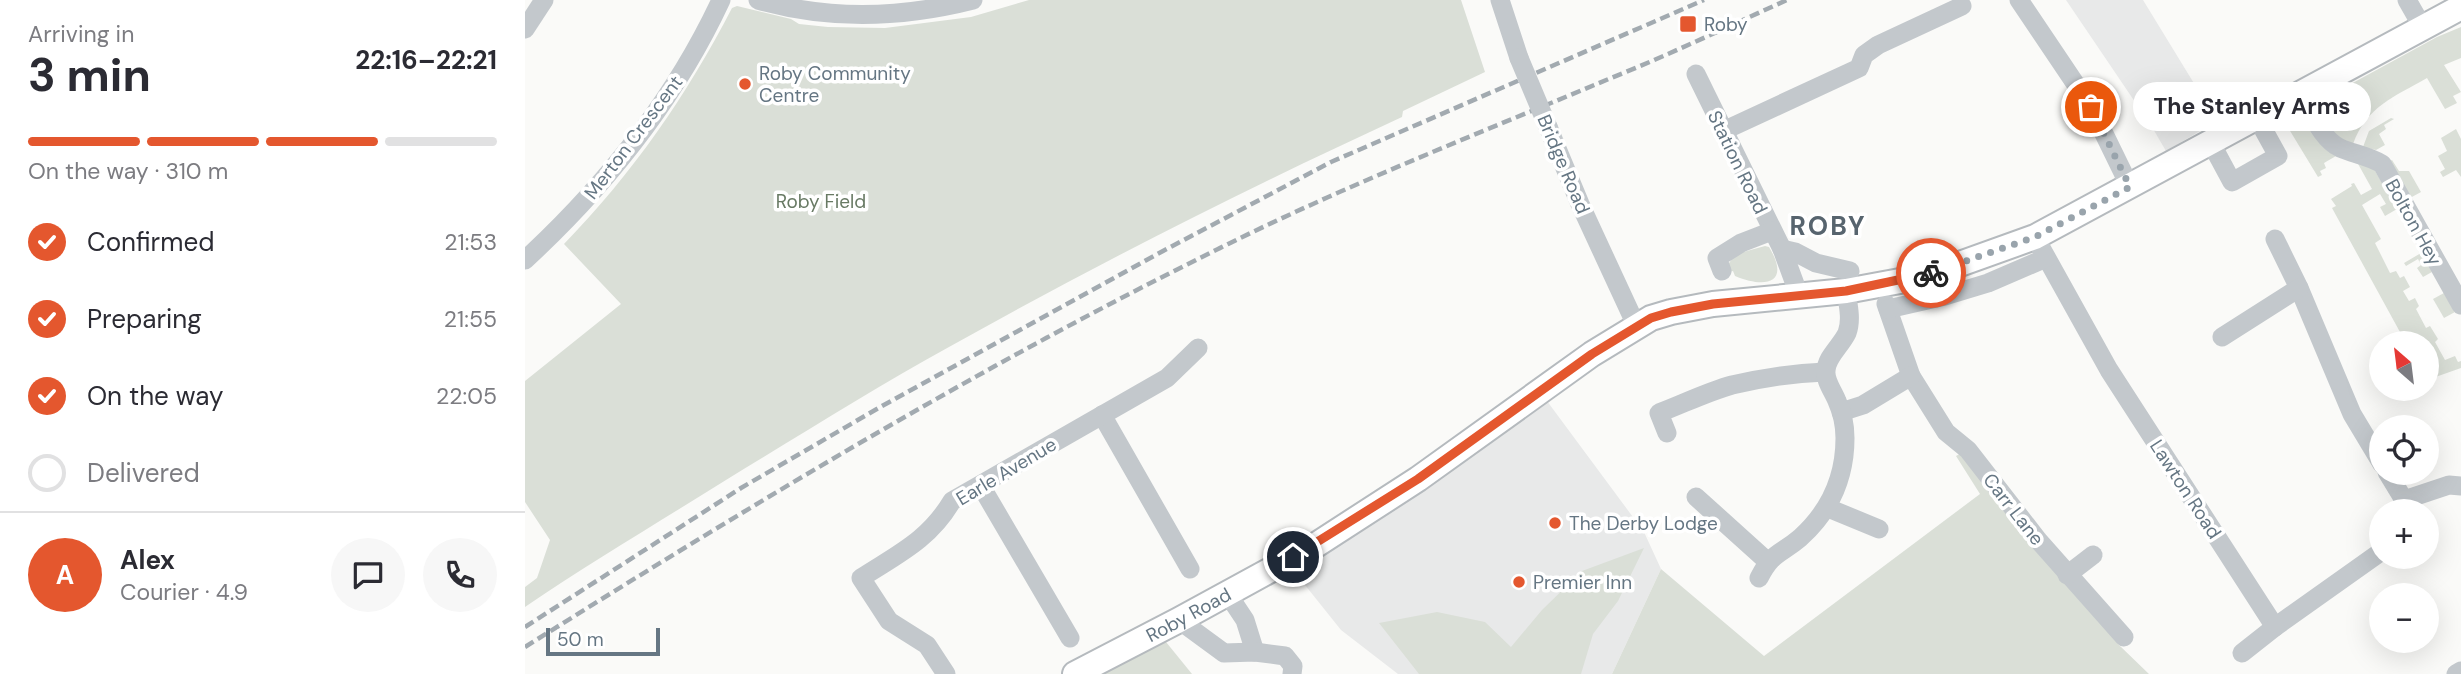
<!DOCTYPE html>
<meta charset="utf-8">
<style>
:root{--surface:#fff;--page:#f7f7f7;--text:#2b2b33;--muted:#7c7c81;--line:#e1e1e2;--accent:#e4572e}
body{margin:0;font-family:"DM Sans",sans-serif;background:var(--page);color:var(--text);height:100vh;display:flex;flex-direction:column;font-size:26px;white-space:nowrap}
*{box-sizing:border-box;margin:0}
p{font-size:23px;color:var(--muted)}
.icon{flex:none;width:38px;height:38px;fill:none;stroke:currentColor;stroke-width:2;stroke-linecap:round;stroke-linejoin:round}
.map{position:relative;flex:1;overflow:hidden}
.side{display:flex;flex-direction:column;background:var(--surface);width:525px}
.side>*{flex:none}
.needle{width:46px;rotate:332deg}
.tools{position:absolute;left:1844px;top:331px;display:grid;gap:14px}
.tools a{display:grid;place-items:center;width:70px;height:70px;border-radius:50%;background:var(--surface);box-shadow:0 7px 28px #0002;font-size:35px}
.scale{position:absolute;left:21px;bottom:18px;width:114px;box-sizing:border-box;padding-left:7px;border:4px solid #657683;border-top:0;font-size:19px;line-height:24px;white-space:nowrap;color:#657683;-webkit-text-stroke:5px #fff;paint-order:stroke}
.pin{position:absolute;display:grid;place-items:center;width:60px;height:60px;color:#fff;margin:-30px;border:4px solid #fff;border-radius:50%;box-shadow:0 2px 7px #0007}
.courier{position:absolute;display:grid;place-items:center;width:70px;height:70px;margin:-35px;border:5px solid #e4572e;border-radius:50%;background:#fff;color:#222;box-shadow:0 2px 9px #0007}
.bubble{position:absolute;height:49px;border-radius:24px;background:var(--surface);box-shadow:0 7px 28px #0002;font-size:23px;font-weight:700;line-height:49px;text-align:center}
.summary em{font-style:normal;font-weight:700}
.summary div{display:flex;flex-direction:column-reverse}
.summary{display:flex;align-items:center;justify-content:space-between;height:119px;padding:0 28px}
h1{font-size:46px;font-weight:700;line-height:52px}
.bar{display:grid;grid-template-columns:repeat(4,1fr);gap:10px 7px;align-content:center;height:84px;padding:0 28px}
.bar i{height:9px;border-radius:5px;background:var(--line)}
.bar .on{background:var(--accent)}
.bar p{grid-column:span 4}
.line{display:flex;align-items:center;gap:18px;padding:0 28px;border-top:2px solid var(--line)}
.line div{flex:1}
.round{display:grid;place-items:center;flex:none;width:74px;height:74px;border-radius:37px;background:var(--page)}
ol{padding:0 28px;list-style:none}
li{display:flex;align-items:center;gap:21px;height:77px}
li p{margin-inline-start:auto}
li .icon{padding:7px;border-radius:50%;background:var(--accent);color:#fff;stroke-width:4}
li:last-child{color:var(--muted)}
li i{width:38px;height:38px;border:4px solid var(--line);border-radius:50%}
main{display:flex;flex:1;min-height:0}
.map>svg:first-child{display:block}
.built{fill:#e8e9e9}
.green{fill:#dadfd7}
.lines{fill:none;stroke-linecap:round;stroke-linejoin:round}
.major-casing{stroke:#b5babe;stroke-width:28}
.minor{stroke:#c3c8cc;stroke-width:19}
.major{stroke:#fff;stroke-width:24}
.rail{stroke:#a2aab0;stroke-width:4.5;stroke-dasharray:10 5;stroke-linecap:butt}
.minor-bridge{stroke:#c3c8cc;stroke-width:19}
.done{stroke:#99a4ac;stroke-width:7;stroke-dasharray:0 12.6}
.route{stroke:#e4572e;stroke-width:9}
.poi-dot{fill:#e4572e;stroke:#fff;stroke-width:2.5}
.labels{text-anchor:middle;stroke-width:7;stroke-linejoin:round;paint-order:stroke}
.poi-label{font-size:19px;fill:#657683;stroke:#fff;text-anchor:start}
.street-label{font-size:19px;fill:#657683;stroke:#fff}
.park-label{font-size:19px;fill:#687a64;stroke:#fff}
.district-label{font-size:26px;font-weight:bold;letter-spacing:2px;fill:#57646e;stroke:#fff}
</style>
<main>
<section class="side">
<div class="summary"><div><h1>3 min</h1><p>Arriving in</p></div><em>22:16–22:21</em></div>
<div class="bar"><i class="on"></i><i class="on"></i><i class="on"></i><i></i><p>On the way · 310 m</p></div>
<ol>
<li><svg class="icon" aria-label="check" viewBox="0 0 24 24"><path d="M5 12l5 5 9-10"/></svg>Confirmed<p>21:53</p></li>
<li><svg class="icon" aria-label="check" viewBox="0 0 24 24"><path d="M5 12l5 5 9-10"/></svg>Preparing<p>21:55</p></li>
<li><svg class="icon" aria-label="check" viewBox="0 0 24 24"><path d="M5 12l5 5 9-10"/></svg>On the way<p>22:05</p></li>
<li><i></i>Delivered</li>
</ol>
<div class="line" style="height:126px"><b class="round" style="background:var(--accent);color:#fff">A</b><div><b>Alex</b><p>Courier · 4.9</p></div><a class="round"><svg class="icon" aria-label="chat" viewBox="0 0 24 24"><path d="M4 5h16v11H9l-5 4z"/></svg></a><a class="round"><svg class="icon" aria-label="phone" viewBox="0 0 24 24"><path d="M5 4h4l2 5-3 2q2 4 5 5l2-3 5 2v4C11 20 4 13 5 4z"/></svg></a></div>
</section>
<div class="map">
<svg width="1936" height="674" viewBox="0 0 1936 674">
<rect width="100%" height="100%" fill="#fafaf8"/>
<!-- built -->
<g class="built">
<path d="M1541,0H1618L1692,121L1641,151L1627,127Z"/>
<path d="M1022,401L1119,532L1136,569L1087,674H873L816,630L768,570L840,528Z"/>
</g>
<!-- green -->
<g class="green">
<path d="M504,0H936L960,72L878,111L877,117C723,188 572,264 424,347C348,389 275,435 201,480C134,522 66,562 0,607V587L12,578L25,540L0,502V381L96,304L39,244C108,173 162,95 207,8L212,6L266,19L274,24L303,27L360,28L446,17Z"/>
<path d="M1936,27V58L1919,65L1936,92L1928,96L1932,103L1920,109L1902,78C1869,97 1842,106 1828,144C1808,138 1790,117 1802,97L1912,37Z"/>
<path d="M1769,116C1789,126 1789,145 1811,156L1799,163L1801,168L1795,171L1797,175L1793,177L1759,121Z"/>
<path d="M1866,118L1869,119L1859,125L1861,129L1854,134L1860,145L1851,150L1838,147L1844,131Z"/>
<path d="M1931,129L1936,139V177L1931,170L1918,177L1915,172L1920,169L1913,156L1922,151L1916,138Z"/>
<path d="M1867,160L1874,171H1884L1896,192L1885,198L1865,161Z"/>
<path d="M1832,162L1849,169L1872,209L1860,216L1855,207L1861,204L1855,194L1837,205L1856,239L1850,243L1865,273L1871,271L1875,278L1879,276L1885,287L1878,291L1884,301L1890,298L1894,306L1891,309L1901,328L1905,326L1913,339L1910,342L1920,360L1930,356L1933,362L1936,361V368L1902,380V343H1881L1807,208L1811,206L1806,199L1827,186L1826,184L1829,183L1836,195L1847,189Z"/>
<path d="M1240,246L1244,247C1266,283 1241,289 1210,276L1208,271L1204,272V263L1211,254Z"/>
<path d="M1896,253L1907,272L1898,277L1892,268L1896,265L1893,259L1881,266L1879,263Z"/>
<path d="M1919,293L1930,312L1919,318L1908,299Z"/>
<path d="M1438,452L1595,646L1624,674H1087L1136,569L1239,656L1455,494L1431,456Z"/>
<path d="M1119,548L1093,601L1068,634L1056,674H894L854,623L912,612L960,622L986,647L1017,610L1057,571Z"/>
<path d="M641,642L667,674H550L573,662Z"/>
</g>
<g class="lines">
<!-- major casing -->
<g class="major-casing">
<g id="major">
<path id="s1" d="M550,674L654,620L791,545L893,479L1067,354L1126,318L1146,312L1188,304L1321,291L1375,281L1418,270L1510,237L1936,7"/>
</g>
</g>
<!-- minor -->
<g class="minor">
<path d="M233,0C303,20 377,18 448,0"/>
<path d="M975,0L994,58"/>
<path d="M1494,0L1566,107L1605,187"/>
<path d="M1882,0L1898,28"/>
<path d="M0,29L19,0"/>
<path d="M1171,74L1257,249L1274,295"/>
<path d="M1775,94C1786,111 1796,139 1815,148C1829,154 1844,156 1857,164L1936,305"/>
<path d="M1023,127L1055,204L1111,325"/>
<path d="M1198,131L1334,68L1339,55L1353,45L1437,6"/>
<path d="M1686,143L1707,182L1753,156L1732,118"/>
<path d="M1510,237L1584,370L1750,627L1857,551"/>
<path d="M1750,239L1774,288L1827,414L1857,464"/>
<path d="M1257,249L1270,252L1291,263L1325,271"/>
<path d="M0,260C80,186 150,99 196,0"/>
<path d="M1197,271L1192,258L1216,243L1247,231"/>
<path d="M1361,304L1386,376L1421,432L1443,450L1513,540L1599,637"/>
<path d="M1363,309L1420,296L1463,283L1521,258"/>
<path d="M1697,337L1774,288"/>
<path d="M1316,412L1338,405L1386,376"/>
<path d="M577,415L665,569"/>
<path d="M1142,433L1134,413C1158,404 1182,392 1207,385C1237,378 1270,373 1300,372"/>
<path d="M1862,472L1879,500"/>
<path d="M456,486L545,638"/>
<path d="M1171,497L1242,561"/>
<path d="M1303,508L1354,529"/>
<path d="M1882,511L1879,500L1924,485L1936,486"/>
<path d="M1542,575L1568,555"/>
<path d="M1234,578C1247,552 1255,555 1275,538C1305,511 1320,478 1320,438C1320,425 1317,412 1312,401C1308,391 1300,381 1301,371C1301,357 1316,346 1322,333C1327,320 1323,304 1321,291"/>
<path d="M702,593L720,620L730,652"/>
<path d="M654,620L699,653L730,652L760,656L768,666L767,674"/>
<path d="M1717,653L1750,627"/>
<path d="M421,674L402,645L364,621L336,578C373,554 404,540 427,501L642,378L673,348"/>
<path d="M1931,674L1936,671"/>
</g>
<!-- major -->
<use href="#major" class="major"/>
<!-- rail -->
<g class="rail">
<path d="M0,627L216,488L357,406L638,251L806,162L1179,0"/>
<path d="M0,647C226,505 454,367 693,249C821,185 955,133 1086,78C1146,54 1204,26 1262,0"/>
</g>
<!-- minor-bridge -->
<path class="minor-bridge" d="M994,58L1023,127"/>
</g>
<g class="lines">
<!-- done -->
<path class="done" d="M1406,273L1510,237L1605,187L1566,107"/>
<!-- route -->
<path class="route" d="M768,557L893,479L1067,354L1126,318L1146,312L1188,304L1321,291L1406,273"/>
</g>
<!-- markers -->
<g class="poi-dot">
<rect x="1154" y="15" width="18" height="18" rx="3.5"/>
<circle cx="220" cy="84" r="7"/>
<circle cx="1030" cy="523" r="7"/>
<circle cx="994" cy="582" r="7"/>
</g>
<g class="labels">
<!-- poi labels -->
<g class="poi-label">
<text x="1179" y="31">Roby</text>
<text x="234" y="80">Roby Community<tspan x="234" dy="22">Centre</tspan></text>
<text x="1044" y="530">The Derby Lodge</text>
<text x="1008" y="589">Premier Inn</text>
</g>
<!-- street labels -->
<g class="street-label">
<text transform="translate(108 137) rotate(-53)" y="7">Merton Crescent</text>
<text transform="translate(1213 162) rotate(64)" y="7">Station Road</text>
<text transform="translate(1039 164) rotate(67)" y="7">Bridge Road</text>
<text transform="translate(1889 222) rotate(61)" y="7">Bolton Hey</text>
<text transform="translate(481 471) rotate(-31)" y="7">Earle Avenue</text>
<text transform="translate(1661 489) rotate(57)" y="7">Lawton Road</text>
<text transform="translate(1489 509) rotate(52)" y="7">Carr Lane</text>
<text dy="7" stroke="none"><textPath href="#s1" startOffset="128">Roby Road</textPath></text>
</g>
<!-- park labels -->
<g class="park-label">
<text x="296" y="208">Roby Field</text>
</g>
<!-- district labels -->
<g class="district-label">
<text x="1303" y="235">ROBY</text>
</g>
</g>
</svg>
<div class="tools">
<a><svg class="needle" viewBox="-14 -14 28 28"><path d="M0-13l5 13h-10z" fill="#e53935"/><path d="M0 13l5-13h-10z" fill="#7c7c81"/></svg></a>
<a><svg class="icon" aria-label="locate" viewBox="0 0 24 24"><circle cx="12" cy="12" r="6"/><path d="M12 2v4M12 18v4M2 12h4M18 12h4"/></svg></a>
<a>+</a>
<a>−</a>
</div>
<div class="scale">50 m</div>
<div class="pin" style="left:1566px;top:107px;background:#ea580c"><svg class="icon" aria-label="bag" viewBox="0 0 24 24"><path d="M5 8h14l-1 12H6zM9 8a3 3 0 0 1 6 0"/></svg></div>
<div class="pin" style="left:768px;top:557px;background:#1f2937"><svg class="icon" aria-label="home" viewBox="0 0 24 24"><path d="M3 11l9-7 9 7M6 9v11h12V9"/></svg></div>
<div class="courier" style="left:1406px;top:273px"><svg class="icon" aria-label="bike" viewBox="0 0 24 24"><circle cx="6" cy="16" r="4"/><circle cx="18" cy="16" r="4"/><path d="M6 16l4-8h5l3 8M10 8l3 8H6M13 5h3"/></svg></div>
<div class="bubble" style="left:1608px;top:82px;width:238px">The Stanley Arms</div>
</div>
</main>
